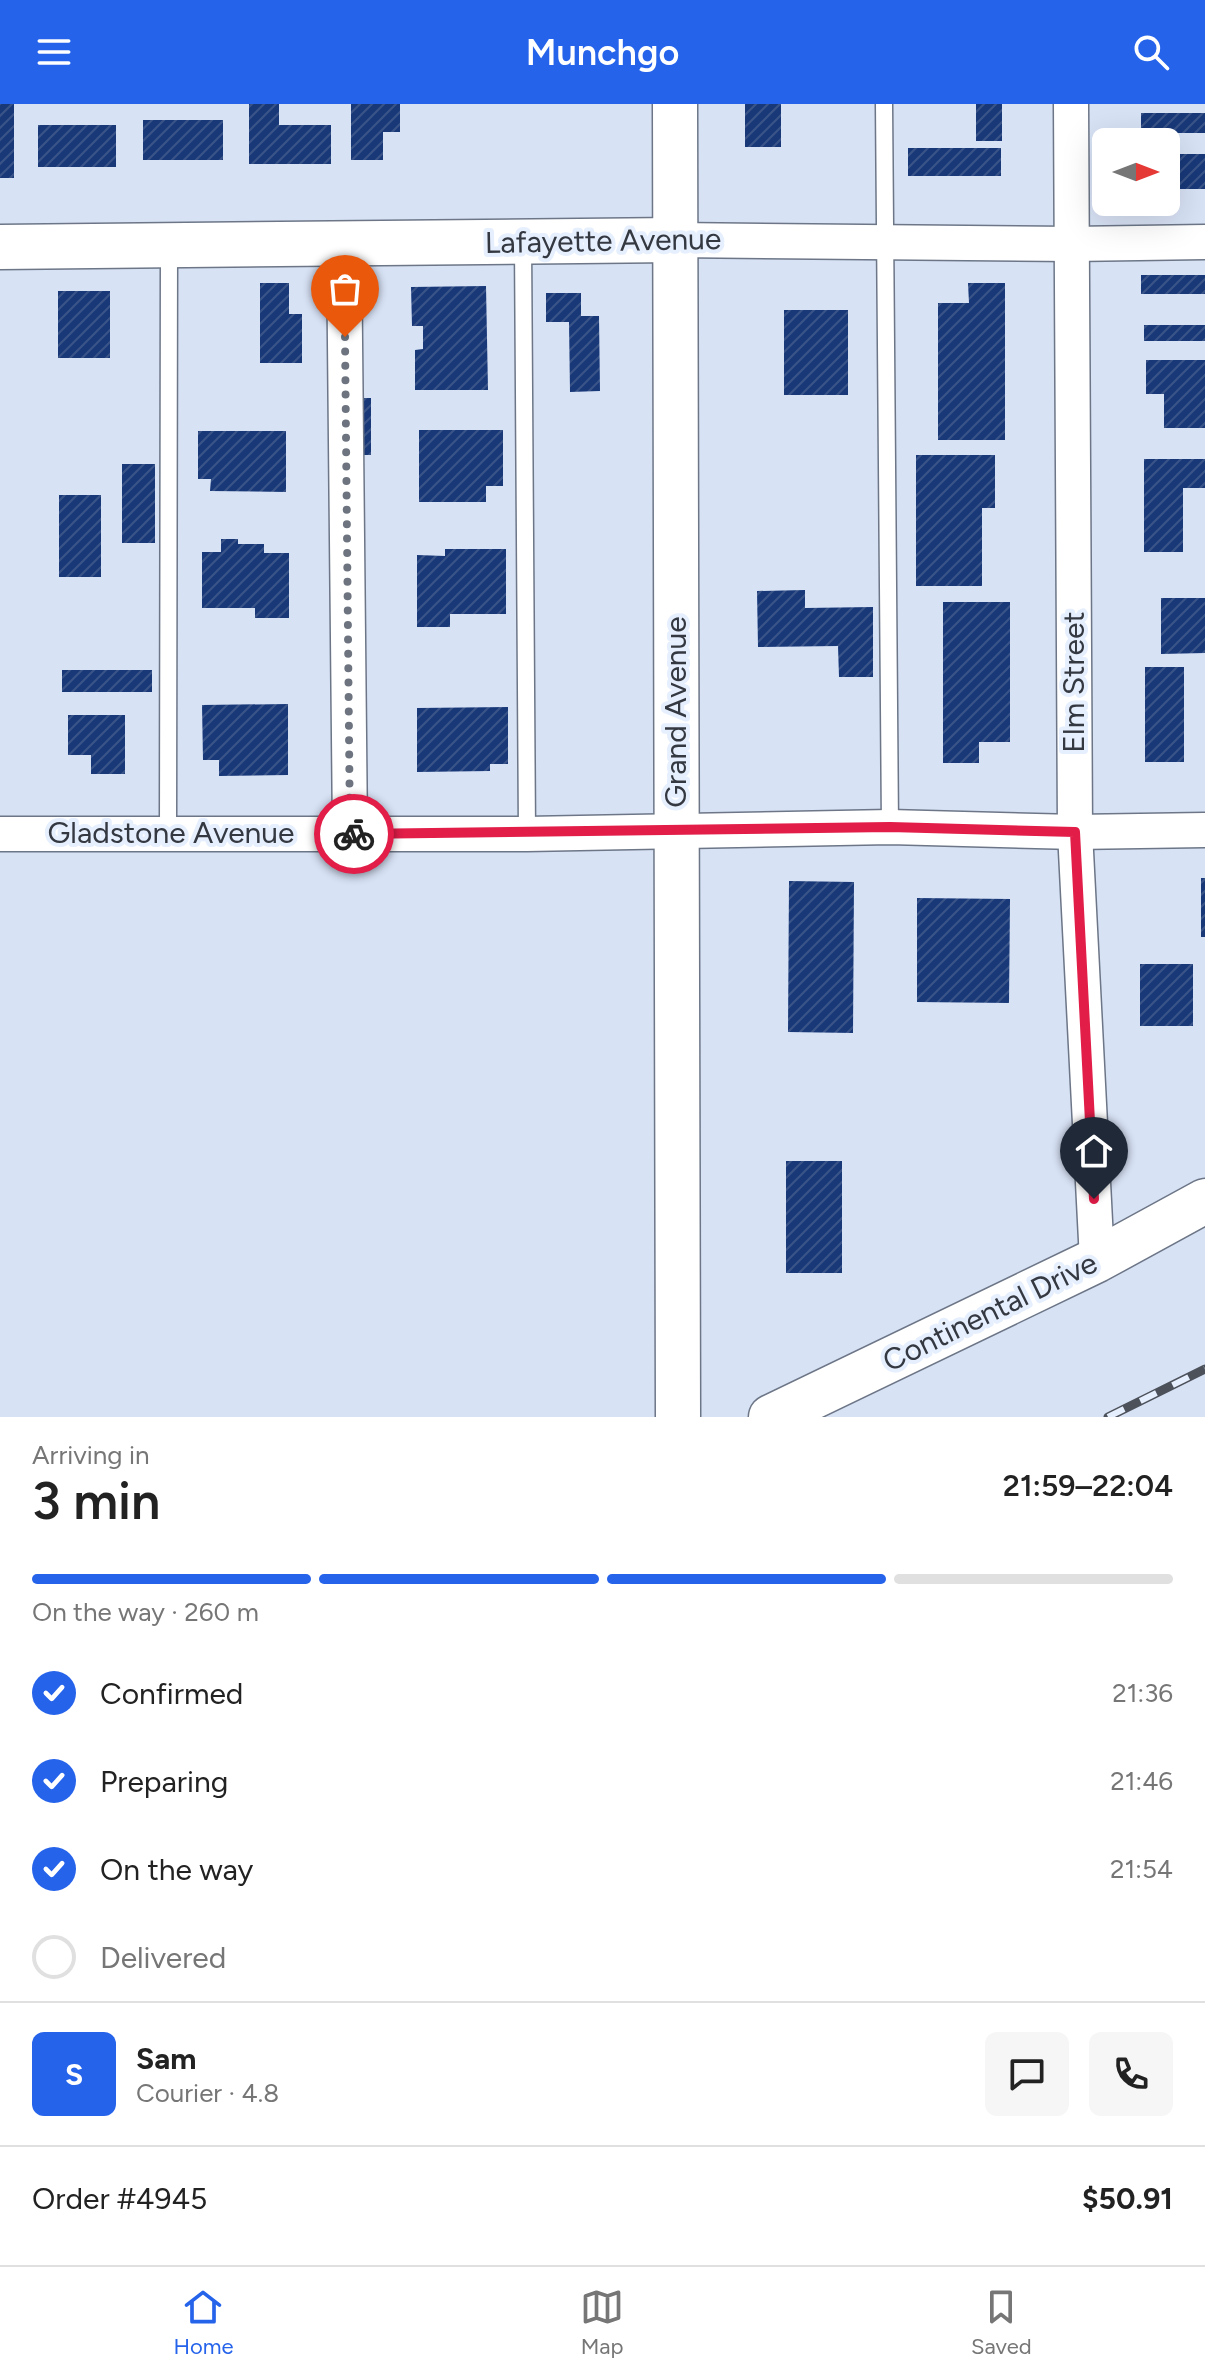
<!DOCTYPE html>
<meta charset="utf-8">
<style>
:root{--surface:#fff;--page:#f6f6f6;--text:#222;--muted:#767676;--line:#e0e0e0;--accent:#2563eb}
body{margin:0;font-family:Figtree,sans-serif;background:var(--page);color:var(--text);height:100vh;display:flex;flex-direction:column;font-size:30px;white-space:nowrap}
*{box-sizing:border-box;margin:0}
p{font-size:26px;color:var(--muted)}
.icon{flex:none;width:44px;height:44px;fill:none;stroke:currentColor;stroke-width:2;stroke-linecap:round;stroke-linejoin:round}
.map{position:relative;height:1313px;overflow:hidden}
.drawer{display:flex;flex-direction:column;background:var(--surface);flex:1}
.drawer>*{flex:none}
.needle{width:52px;rotate:90deg}
.tools{position:absolute;left:1092px;top:24px;display:grid;gap:16px}
.tools a{display:grid;place-items:center;width:88px;height:88px;border-radius:12px;background:var(--surface);box-shadow:0 8px 32px #0002;font-size:40px}
.pin{position:absolute;display:grid;place-items:center;width:68px;height:68px;color:#fff;margin:-82px -34px;border-radius:50% 50% 50% 0;rotate:-45deg;box-shadow:0 0 8px #0007}
.pin .icon{rotate:45deg}
.courier{position:absolute;display:grid;place-items:center;width:80px;height:80px;margin:-40px;border:6px solid #e11d48;border-radius:50%;background:#fff;color:#222;box-shadow:0 2px 10px #0007}
.head em{font-style:normal;font-weight:600}
.head div{display:flex;flex-direction:column-reverse}
.head{display:flex;align-items:center;justify-content:space-between;height:136px;padding:0 32px}
h1{font-size:52px;font-weight:600;line-height:60px}
.bar{display:grid;grid-template-columns:repeat(4,1fr);gap:12px 8px;align-content:center;height:96px;padding:0 32px}
.bar i{height:10px;border-radius:6px;background:var(--line)}
.bar .selected{background:var(--accent)}
.bar p{grid-column:span 4}
.line{display:flex;align-items:center;gap:20px;padding:0 32px;border-top:2px solid var(--line)}
.line div{flex:1}
.round{display:grid;place-items:center;flex:none;width:84px;height:84px;border-radius:12px;background:var(--page)}
ol{padding:0 32px;list-style:none}
li{display:flex;align-items:center;gap:24px;height:88px}
li p{margin-inline-start:auto}
li .icon{padding:8px;border-radius:50%;background:var(--accent);color:#fff;stroke-width:4}
li:last-child{color:var(--muted)}
li i{width:44px;height:44px;border:4px solid var(--line);border-radius:50%}
header{display:flex;justify-content:space-between;align-items:center;height:104px;padding:0 32px;background:var(--accent);color:#fff;font-size:36px;font-weight:600}
.menu{display:flex;justify-content:space-around;align-items:center;height:112px;border-top:2px solid var(--line);background:var(--surface);font-size:22px;color:var(--muted)}
.menu a{display:grid;justify-items:center;gap:4px}
.menu .selected{color:var(--accent)}
.map>svg:first-child{display:block}
.building{fill:url(#building-hatch)}
.lines{fill:none;stroke-linecap:round;stroke-linejoin:round}
.lane-casing{stroke:#6c7687;stroke-width:19}
.street-casing{stroke:#6c7687;stroke-width:37}
.secondary-casing{stroke:#6c7687;stroke-width:47}
.lane{stroke:#fff;stroke-width:16}
.street{stroke:#fff;stroke-width:34}
.secondary{stroke:#fff;stroke-width:44}
.rail-casing{stroke:#4c515a;stroke-width:9}
.rail{stroke:#e6effe;stroke-width:6;stroke-dasharray:18;stroke-linecap:butt}
.done{stroke:#6d747f;stroke-width:8;stroke-dasharray:0 14.4}
.route{stroke:#e11d48;stroke-width:10}
.labels{text-anchor:middle;stroke-width:8;stroke-linejoin:round;paint-order:stroke}
.street-label{font-size:30px;fill:#343840;stroke:#e6effe}
</style>
<header><svg class="icon" aria-label="menu" viewBox="0 0 24 24"><path d="M4 6h16M4 12h16M4 18h16"/></svg>Munchgo<svg class="icon" aria-label="search" viewBox="0 0 24 24"><circle cx="10" cy="10" r="6"/><path d="M15 15l6 6"/></svg></header>
<div class="map">
<svg width="1205" height="1313" viewBox="0 0 1205 1313">
<defs>
<pattern id="building-hatch" width="6" height="6" patternUnits="userSpaceOnUse" patternTransform="scale(2)"><rect width="6" height="6" fill="#183878"/><path d="M-1 1l2-2M0 6l6-6M5 7l2-2" fill="none" stroke="#3a5488"/></pattern>
</defs>
<rect width="100%" height="100%" fill="#d7e2f5"/>
<!-- building -->
<g class="building">
<rect x="0" y="0" width="14" height="74"/>
<path d="M249,0H279V21H331V60H249Z"/>
<path d="M351,0H400V28H383V56H351Z"/>
<rect x="745" y="0" width="36" height="43"/>
<rect x="976" y="0" width="26" height="37"/>
<rect x="1141" y="9" width="64" height="20"/>
<rect x="143" y="16" width="80" height="40"/>
<rect x="38" y="21" width="78" height="42"/>
<rect x="908" y="44" width="93" height="28"/>
<rect x="1166" y="50" width="39" height="35"/>
<rect x="1141" y="171" width="64" height="19"/>
<path d="M260,179H289V210H302V259H260Z"/>
<path d="M968,179H1005V336H938V199H969Z"/>
<path d="M486,182L488,286H415V246L423,245V222H412L411,183Z"/>
<rect x="58" y="187" width="52" height="67"/>
<path d="M546,189H581V212H599L600,287L570,288L569,218H546Z"/>
<rect x="784" y="206" width="64" height="85"/>
<rect x="1144" y="221" width="61" height="16"/>
<path d="M1146,256H1205V324H1164V290H1146Z"/>
<rect x="331" y="294" width="40" height="57"/>
<path d="M419,326H503V382H486V398H419Z"/>
<path d="M198,327H286V388L210,387L211,375H198Z"/>
<path d="M916,351H995V404H982V482H916Z"/>
<path d="M1144,355H1205V384H1183V448H1144Z"/>
<rect x="122" y="360" width="33" height="79"/>
<rect x="59" y="391" width="42" height="82"/>
<path d="M221,435H238V440H264V449H289V514H255V504H202V448H221Z"/>
<path d="M445,445H506V510H450V523H417V451L445,452Z"/>
<path d="M805,486V504L873,503V573H839L838,542L758,543L757,487Z"/>
<path d="M1161,494H1205V549L1161,550Z"/>
<path d="M943,498H1010V638H979V659H943Z"/>
<rect x="1145" y="563" width="39" height="95"/>
<rect x="62" y="566" width="90" height="22"/>
<path d="M288,600V671L219,672V656H203L202,601Z"/>
<path d="M508,603V660H490V667L417,668V604Z"/>
<path d="M68,611H125V670H91V651H68Z"/>
<rect x="1201" y="774" width="4" height="59"/>
<path d="M789,777L854,778L853,929L788,928Z"/>
<path d="M917,794L1010,795L1009,899L917,898Z"/>
<rect x="1140" y="860" width="53" height="62"/>
<rect x="786" y="1057" width="56" height="112"/>
</g>
<g class="lines">
<!-- lane casing -->
<g class="lane-casing">
<g id="lane">
<path d="M884,0L890,723"/>
<path d="M523,139L527,730"/>
<path d="M168,728L169,144"/>
</g>
</g>
<!-- street casing -->
<g class="street-casing">
<g id="street">
<path d="M1071,0L1075,728L1097,1156"/>
<path d="M675,136L1072,140L1205,138"/>
<path d="M344,140L350,730"/>
<path d="M0,730H527L890,723L1075,728L1205,726"/>
</g>
</g>
<!-- secondary casing -->
<g class="secondary-casing">
<g id="secondary">
<path d="M675,0L678,1313"/>
<path d="M0,143L675,136"/>
<path d="M771,1313L1097,1156L1205,1097"/>
</g>
</g>
<!-- lane -->
<use href="#lane" class="lane"/>
<!-- street -->
<use href="#street" class="street"/>
<!-- secondary -->
<use href="#secondary" class="secondary"/>
<!-- rail casing -->
<g class="rail-casing">
<path id="rail" d="M1108,1313L1205,1265"/>
</g>
<!-- rail -->
<use href="#rail" class="rail"/>
</g>
<g class="lines">
<!-- done -->
<path class="done" d="M345,233L350,730H354"/>
<!-- route -->
<path class="route" d="M354,730L890,723L1075,728L1094,1095"/>
</g>
<g class="labels">
<!-- street labels -->
<g class="street-label">
<text transform="translate(603 137) rotate(-1)" y="10">Lafayette Avenue</text>
<text transform="translate(1074 578) rotate(-90)" y="10">Elm Street</text>
<text transform="translate(676 608) rotate(-90)" y="10">Grand Avenue</text>
<text x="171" y="739">Gladstone Avenue</text>
<text transform="translate(990 1208) rotate(-26)" y="10">Continental Drive</text>
</g>
</g>
</svg>
<div class="tools">
<a><svg class="needle" viewBox="-14 -14 28 28"><path d="M0-13l5 13h-10z" fill="#e53935"/><path d="M0 13l5-13h-10z" fill="#767676"/></svg></a>
</div>
<div class="pin" style="left:345px;top:233px;background:#ea580c"><svg class="icon" aria-label="bag" viewBox="0 0 24 24"><path d="M5 8h14l-1 12H6zM9 8a3 3 0 0 1 6 0"/></svg></div>
<div class="pin" style="left:1094px;top:1095px;background:#1f2937"><svg class="icon" aria-label="home" viewBox="0 0 24 24"><path d="M3 11l9-7 9 7M6 9v11h12V9"/></svg></div>
<div class="courier" style="left:354px;top:730px"><svg class="icon" aria-label="bike" viewBox="0 0 24 24"><circle cx="6" cy="16" r="4"/><circle cx="18" cy="16" r="4"/><path d="M6 16l4-8h5l3 8M10 8l3 8H6M13 5h3"/></svg></div>
</div>
<section class="drawer">
<div class="head"><div><h1>3 min</h1><p>Arriving in</p></div><em>21:59–22:04</em></div>
<div class="bar"><i class="selected"></i><i class="selected"></i><i class="selected"></i><i></i><p>On the way · 260 m</p></div>
<ol>
<li><svg class="icon" aria-label="check" viewBox="0 0 24 24"><path d="M5 12l5 5 9-10"/></svg>Confirmed<p>21:36</p></li>
<li><svg class="icon" aria-label="check" viewBox="0 0 24 24"><path d="M5 12l5 5 9-10"/></svg>Preparing<p>21:46</p></li>
<li><svg class="icon" aria-label="check" viewBox="0 0 24 24"><path d="M5 12l5 5 9-10"/></svg>On the way<p>21:54</p></li>
<li><i></i>Delivered</li>
</ol>
<div class="line" style="height:144px"><b class="round" style="background:var(--accent);color:#fff">S</b><div><b>Sam</b><p>Courier · 4.8</p></div><a class="round"><svg class="icon" aria-label="chat" viewBox="0 0 24 24"><path d="M4 5h16v11H9l-5 4z"/></svg></a><a class="round"><svg class="icon" aria-label="phone" viewBox="0 0 24 24"><path d="M5 4h4l2 5-3 2q2 4 5 5l2-3 5 2v4C11 20 4 13 5 4z"/></svg></a></div>
<div class="line" style="height:104px"><div>Order #4945</div><b>$50.91</b></div>
</section>
<nav class="menu">
<a class="selected"><svg class="icon" aria-label="home" viewBox="0 0 24 24"><path d="M3 11l9-7 9 7M6 9v11h12V9"/></svg>Home</a>
<a><svg class="icon" aria-label="map" viewBox="0 0 24 24"><path d="M3 6l6-2 6 2 6-2v14l-6 2-6-2-6 2zM9 4v14M15 6v14"/></svg>Map</a>
<a><svg class="icon" aria-label="saved" viewBox="0 0 24 24"><path d="M7 4h10v16l-5-4-5 4z"/></svg>Saved</a>
</nav>
